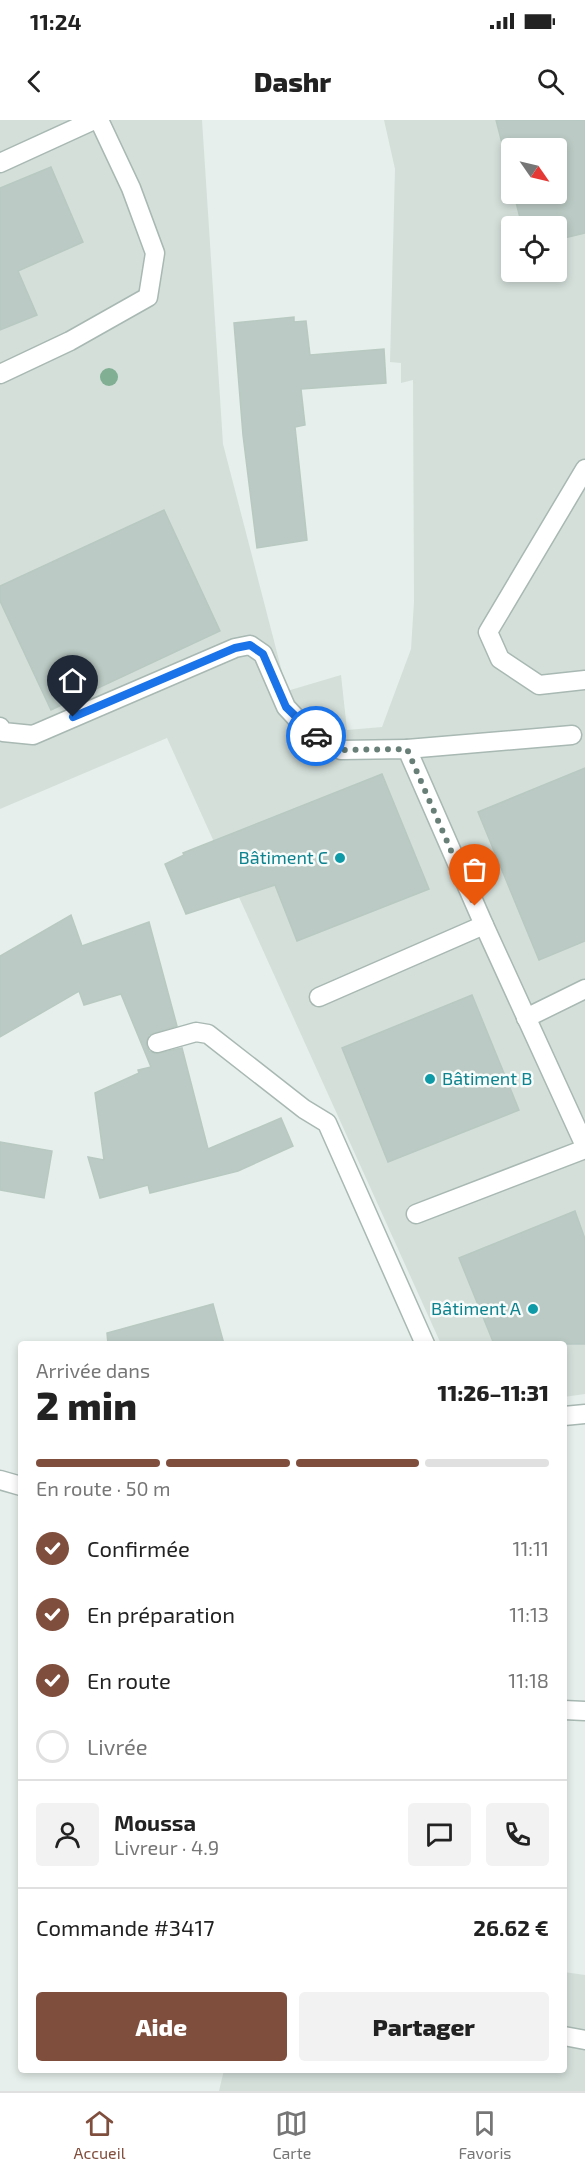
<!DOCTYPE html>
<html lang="fr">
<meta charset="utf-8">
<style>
:root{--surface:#fff;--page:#f2f2f2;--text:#222;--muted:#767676;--line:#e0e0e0;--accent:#804e3d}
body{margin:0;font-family:"Exo 2",sans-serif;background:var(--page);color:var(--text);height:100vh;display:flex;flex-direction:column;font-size:22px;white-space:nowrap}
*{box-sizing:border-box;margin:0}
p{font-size:20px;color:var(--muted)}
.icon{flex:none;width:33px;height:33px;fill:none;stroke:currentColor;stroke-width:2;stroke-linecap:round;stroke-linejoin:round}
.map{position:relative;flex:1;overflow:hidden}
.sheet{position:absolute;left:18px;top:1221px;width:549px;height:732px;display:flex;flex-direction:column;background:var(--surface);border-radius:6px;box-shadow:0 3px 9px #0003}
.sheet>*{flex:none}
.needle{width:39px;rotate:124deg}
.controls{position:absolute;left:501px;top:18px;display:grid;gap:12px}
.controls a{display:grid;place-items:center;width:66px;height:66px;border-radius:6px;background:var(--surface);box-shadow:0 3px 9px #0003;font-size:30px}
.pin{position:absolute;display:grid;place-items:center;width:51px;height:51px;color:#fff;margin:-62px -26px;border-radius:50% 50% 50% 0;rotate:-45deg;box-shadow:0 0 6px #0007}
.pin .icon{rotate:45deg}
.courier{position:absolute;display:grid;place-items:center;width:60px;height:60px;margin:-30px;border:4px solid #1a73e8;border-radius:50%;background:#fff;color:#222;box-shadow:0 2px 8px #0007}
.headline em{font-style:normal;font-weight:800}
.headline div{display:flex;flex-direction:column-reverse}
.headline{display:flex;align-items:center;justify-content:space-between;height:102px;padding:0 18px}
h1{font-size:39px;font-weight:800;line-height:45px}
.bar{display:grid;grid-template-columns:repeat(4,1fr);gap:9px 6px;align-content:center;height:72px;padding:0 18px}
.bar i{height:8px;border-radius:4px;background:var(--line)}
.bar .current{background:var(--accent)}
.bar p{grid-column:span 4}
.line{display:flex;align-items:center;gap:15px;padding:0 18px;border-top:2px solid var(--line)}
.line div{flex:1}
.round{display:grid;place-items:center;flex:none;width:63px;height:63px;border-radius:6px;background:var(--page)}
ol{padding:0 18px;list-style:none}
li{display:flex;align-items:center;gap:18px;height:66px}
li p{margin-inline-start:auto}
li .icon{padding:6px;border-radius:50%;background:var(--accent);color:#fff;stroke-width:4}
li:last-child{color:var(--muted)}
li i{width:33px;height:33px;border:3px solid var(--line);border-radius:50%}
.primary-button{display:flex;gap:12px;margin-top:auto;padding:12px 18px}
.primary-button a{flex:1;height:69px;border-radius:6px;background:var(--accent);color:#fff;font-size:24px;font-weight:800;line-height:69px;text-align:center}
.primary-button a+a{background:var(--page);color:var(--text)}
.status{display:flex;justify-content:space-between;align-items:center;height:42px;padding:0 30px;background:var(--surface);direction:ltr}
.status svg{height:16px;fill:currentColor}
header{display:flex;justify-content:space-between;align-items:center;height:78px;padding:0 18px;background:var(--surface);font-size:27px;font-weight:800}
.tab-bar{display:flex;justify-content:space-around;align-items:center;height:84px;border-top:2px solid var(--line);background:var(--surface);font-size:16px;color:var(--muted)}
.tab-bar a{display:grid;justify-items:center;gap:3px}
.tab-bar .current{color:var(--accent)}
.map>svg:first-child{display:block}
.built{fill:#d4dfda;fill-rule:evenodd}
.building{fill:#bbcac4;stroke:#b8c9c2;stroke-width:1.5}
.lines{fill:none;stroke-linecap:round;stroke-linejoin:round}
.lane-casing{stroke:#a8b8b2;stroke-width:21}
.street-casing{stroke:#a8b8b2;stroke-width:21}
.lane{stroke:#fff;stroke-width:18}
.street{stroke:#fff;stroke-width:18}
.tree{fill:#80af93}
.done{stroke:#687f78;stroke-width:6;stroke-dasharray:0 10.8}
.route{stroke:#1a73e8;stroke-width:8}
.culture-dot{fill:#0f9aa8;stroke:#f7fbf9;stroke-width:2}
.labels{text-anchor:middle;stroke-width:5;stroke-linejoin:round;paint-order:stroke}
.culture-label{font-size:18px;fill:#0d838f;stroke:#f7fbf9;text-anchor:end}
</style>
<div class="status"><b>11:24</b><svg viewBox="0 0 49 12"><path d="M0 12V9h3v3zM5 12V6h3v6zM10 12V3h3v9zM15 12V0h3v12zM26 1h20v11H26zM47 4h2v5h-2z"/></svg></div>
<header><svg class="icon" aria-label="back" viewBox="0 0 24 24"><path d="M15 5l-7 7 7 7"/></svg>Dashr<svg class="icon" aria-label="search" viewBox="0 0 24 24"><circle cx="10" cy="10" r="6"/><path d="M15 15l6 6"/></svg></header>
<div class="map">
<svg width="585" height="1971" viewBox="0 0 585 1971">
<rect width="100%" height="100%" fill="#e6efeb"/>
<!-- built -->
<g class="built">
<path d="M0,0H202L223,324L287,571L341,555L347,610L382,607L411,529L414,482L413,260L401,263V243L390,242L395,49L384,0H585V1274L564,1277V1224H441L167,618L0,689ZM512,28H556V74H512ZM512,106H556V152H512Z"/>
<path d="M564,1852L585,1855V1971H219L224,1950H564Z"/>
</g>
<!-- building -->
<g class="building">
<path d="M496,0H585V113L556,120V106H522L514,74H556V28H512V62Z"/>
<path d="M51,47L83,122L18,151L37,195L0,210V68Z"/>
<path d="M294,197V202L306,201L310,235L384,229L386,263L301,269L305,305L295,307L307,420L257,428L243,315L234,203Z"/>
<path d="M164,390L220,511L51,590L0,481V466Z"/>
<path d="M585,648V821L539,840L478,692Z"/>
<path d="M382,654L429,769L297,821L275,765L186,794L165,744L184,735L183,733Z"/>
<path d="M71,795L82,826L149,802L177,906L149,915L146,925L149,931L155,934L182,928L208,1029L281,998L293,1026L238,1051L150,1073L148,1065L100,1078L88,1037L104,1040L95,973L139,953L138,950L151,947L121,874L84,885L79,871L0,917V836Z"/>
<path d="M472,875L519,990L388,1042L342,928Z"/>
<path d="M0,1022L52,1031L44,1078L0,1070Z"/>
<path d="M575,1091L585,1119V1224H494L459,1138Z"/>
<path d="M213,1184L224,1224H108L107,1213Z"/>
</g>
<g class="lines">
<!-- lane casing -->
<g class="lane-casing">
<g id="lane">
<path d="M0,43L94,0"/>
<path d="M0,254L70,221L148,177L155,133L131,68L99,0"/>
<path d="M585,349L488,512L500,539L539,565L585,560"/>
<path d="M0,607L3,612L33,615L235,528L250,525L263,534L286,587L311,614L341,630L407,629L484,805L585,1026"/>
<path d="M407,629L572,615"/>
<path d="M319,877L484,805"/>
<path d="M526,898L585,869"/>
<path d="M157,923L196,912L208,914L304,989L327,1003L425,1224"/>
<path d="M416,1094L585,1029"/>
<path d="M564,1590L585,1591"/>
<path d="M564,1916L585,1920"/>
</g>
</g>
<!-- street casing -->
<g class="street-casing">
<g id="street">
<path d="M564,1296L585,1294"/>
<path d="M0,1360L21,1366"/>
</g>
</g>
<!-- lane -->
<use href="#lane" class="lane"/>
<!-- street -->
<use href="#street" class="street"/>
</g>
<!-- trees -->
<circle class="tree" cx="109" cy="257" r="9"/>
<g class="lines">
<!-- done -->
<path class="done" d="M316,616L341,630L407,629L475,786"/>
<!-- route -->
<path class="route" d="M73,597L235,528L250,525L263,534L286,587L316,616"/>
</g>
<!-- markers -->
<g class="culture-dot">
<circle cx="340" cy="738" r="6"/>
<circle cx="430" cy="959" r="6"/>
<circle cx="533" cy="1189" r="6"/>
</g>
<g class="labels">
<!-- culture labels -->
<g class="culture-label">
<text x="328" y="744">Bâtiment C</text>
<text x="442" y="965" text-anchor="start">Bâtiment B</text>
<text x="521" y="1195">Bâtiment A</text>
</g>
</g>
</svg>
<div class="controls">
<a><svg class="needle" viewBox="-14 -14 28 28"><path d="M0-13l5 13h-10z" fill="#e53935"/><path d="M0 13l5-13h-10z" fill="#767676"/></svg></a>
<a><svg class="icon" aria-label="locate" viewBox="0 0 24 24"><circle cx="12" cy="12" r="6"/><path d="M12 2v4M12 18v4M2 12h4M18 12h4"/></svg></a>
</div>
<div class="pin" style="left:475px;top:786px;background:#ea580c"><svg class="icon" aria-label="bag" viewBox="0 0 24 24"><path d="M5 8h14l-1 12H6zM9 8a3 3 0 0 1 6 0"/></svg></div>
<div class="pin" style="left:73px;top:597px;background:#1f2937"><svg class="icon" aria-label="home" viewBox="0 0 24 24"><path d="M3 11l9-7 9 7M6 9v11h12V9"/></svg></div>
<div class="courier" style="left:316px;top:616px"><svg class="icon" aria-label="car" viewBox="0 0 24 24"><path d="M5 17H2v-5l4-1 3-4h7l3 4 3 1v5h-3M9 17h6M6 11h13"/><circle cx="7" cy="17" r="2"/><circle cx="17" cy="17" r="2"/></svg></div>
<section class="sheet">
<div class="headline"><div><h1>2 min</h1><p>Arrivée dans</p></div><em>11:26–11:31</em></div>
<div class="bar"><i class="current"></i><i class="current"></i><i class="current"></i><i></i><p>En route · 50 m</p></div>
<ol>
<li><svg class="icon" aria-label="check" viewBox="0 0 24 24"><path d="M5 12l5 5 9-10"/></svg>Confirmée<p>11:11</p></li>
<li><svg class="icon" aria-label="check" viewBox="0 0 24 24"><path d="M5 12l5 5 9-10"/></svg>En préparation<p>11:13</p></li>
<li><svg class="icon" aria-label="check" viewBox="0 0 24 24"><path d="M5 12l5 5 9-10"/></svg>En route<p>11:18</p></li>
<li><i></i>Livrée</li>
</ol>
<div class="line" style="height:108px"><a class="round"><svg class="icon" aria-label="person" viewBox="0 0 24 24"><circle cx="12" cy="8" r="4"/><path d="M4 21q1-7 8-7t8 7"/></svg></a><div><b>Moussa</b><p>Livreur · 4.9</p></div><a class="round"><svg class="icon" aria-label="chat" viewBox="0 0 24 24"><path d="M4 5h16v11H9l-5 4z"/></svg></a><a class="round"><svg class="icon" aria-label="phone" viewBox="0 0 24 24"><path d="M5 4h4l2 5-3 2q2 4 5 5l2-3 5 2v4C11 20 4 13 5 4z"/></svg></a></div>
<div class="line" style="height:78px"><div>Commande #3417</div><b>26.62 €</b></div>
<div class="primary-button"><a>Aide</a><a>Partager</a></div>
</section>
</div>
<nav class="tab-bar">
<a class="current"><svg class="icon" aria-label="home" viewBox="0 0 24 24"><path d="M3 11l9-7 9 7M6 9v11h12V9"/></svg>Accueil</a>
<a><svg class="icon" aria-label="map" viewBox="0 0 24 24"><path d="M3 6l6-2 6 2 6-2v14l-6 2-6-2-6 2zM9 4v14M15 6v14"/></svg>Carte</a>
<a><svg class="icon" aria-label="saved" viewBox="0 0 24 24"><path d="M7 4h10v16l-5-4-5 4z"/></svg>Favoris</a>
</nav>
